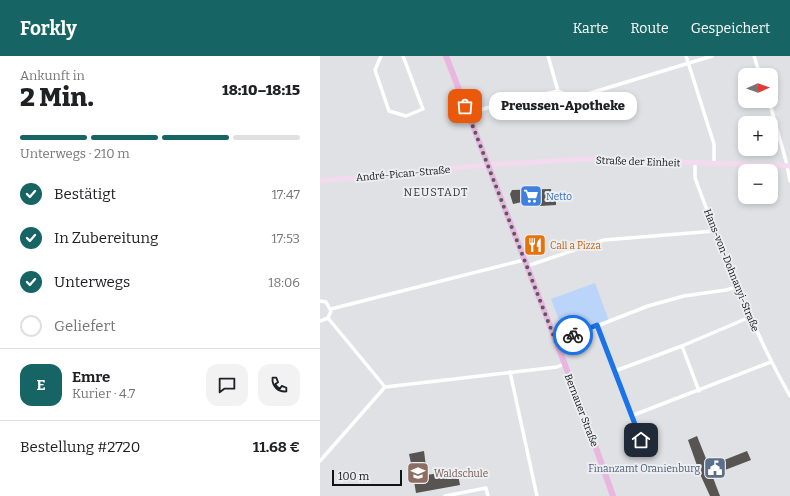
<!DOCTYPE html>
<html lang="de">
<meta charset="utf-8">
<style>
:root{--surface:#fff;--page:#f2f2f2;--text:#202124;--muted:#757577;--line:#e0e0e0;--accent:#166564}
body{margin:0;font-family:Bitter,serif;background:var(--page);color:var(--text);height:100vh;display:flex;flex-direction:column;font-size:15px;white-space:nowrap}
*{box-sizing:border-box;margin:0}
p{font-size:13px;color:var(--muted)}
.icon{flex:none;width:22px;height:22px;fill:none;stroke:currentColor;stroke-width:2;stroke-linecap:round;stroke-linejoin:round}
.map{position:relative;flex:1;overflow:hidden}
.details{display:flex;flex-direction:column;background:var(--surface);width:320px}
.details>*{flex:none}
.needle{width:26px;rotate:88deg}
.controls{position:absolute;left:418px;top:12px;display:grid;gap:8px}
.controls a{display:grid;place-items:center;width:40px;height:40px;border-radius:8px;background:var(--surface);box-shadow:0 2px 6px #0003;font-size:20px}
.scale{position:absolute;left:12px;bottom:10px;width:70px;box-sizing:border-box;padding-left:4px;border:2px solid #121314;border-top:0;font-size:11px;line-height:14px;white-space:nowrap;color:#121314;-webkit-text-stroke:3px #eceef2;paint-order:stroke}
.pin{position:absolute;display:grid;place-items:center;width:34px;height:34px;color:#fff;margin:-17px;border-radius:8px;box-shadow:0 2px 6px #0006}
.courier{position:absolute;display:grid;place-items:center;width:40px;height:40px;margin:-20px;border:3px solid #1a73e8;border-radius:50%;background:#fff;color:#222;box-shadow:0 1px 5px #0007}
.bubble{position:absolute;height:28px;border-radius:12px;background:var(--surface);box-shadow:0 2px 6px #0003;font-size:13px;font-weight:800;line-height:28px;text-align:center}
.summary em{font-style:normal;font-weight:800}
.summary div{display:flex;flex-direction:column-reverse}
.summary{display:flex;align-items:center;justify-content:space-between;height:68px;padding:0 20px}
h1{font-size:26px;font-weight:800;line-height:30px}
.bar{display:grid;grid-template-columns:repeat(4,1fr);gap:6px 4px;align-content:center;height:48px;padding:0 20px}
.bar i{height:5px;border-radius:3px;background:var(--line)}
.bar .current{background:var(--accent)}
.bar p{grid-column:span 4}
.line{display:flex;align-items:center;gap:10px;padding:0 20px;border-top:1px solid var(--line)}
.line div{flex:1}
.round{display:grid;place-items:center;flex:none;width:42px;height:42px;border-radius:12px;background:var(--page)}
ol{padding:0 20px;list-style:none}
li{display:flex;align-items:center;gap:12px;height:44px}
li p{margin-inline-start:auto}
li .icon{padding:4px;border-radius:50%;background:var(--accent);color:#fff;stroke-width:4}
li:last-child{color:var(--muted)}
li i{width:22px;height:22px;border:2px solid var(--line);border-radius:50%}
header{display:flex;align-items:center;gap:24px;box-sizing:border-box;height:56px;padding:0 20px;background:var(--accent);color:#fff}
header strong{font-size:19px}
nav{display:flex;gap:22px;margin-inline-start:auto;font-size:14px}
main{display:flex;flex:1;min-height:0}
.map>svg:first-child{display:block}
.green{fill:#bbd4fa}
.building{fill:#575451}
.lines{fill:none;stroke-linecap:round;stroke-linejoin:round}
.street{stroke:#fff;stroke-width:3.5}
.secondary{stroke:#f4daef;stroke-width:5}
.primary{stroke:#e9b6e0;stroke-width:6}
.done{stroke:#5a5b5d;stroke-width:4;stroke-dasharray:0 7.2}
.route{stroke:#1a73e8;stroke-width:5}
.labels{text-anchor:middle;stroke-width:4;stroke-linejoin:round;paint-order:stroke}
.street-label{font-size:10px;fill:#121314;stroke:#eceef2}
.shop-label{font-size:10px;fill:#366cbe;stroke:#eceef2;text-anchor:start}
.food-label{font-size:10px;fill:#c56008;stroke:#eceef2;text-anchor:start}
.service-label{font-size:10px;fill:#4e5e75;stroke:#eceef2;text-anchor:end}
.education-label{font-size:10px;fill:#785e54;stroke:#eceef2;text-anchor:start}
.neighbourhood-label{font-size:11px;letter-spacing:1px;fill:#333538;stroke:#eceef2}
</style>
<header>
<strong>Forkly</strong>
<nav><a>Karte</a><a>Route</a><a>Gespeichert</a></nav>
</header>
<main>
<section class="details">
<div class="summary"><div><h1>2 Min.</h1><p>Ankunft in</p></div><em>18:10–18:15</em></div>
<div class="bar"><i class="current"></i><i class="current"></i><i class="current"></i><i></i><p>Unterwegs · 210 m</p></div>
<ol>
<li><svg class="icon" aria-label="check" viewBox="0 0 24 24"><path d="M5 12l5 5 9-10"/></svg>Bestätigt<p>17:47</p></li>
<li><svg class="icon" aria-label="check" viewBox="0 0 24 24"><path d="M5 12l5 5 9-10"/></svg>In Zubereitung<p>17:53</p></li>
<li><svg class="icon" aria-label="check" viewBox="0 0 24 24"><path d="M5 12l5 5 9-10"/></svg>Unterwegs<p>18:06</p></li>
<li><i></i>Geliefert</li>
</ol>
<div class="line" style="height:72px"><b class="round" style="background:var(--accent);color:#fff">E</b><div><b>Emre</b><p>Kurier · 4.7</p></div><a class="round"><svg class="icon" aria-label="chat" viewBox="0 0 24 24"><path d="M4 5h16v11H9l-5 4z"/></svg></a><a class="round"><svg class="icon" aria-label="phone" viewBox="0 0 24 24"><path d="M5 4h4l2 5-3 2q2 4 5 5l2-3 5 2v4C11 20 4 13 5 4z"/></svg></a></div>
<div class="line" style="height:52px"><div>Bestellung #2720</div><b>11.68 €</b></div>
</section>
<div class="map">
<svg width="470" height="440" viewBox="0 0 470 440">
<rect width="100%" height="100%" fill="#dfe1e4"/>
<!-- green -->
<path class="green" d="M275,227L289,265L246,282L231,243Z"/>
<!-- building -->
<g class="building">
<path d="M231,133L232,142H236V149L204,151L202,146L193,148L190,138L192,134Z"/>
<path d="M215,181L217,186L221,185L223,193L210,196L206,184Z"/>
<path d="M377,380L389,410L427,395L431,404L392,419L400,440H390L380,418L368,384Z"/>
<path d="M104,395L107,419L137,414L140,429L96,437L93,419L90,420L89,413L92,412L89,398Z"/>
</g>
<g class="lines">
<!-- street -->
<g class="street">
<path d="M61,0L55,14L69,55L86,60L103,53L83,0"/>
<path d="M228,0L238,35"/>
<path d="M366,0L394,88V107"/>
<path d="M434,0L440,19"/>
<path d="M449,45L466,105L470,125"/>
<path d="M147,56H154L176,49L238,35L254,42L392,0"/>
<path d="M375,107V122C403,197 431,271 470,340"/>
<path d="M207,210L284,184L395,175"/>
<path d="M0,245L6,246L11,255L8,262L0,265"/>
<path d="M11,253L204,204"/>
<path d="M8,262L65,331"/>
<path d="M277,269L326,397"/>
<path d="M236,286L328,250L364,240L406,234L417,231"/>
<path d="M362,290L379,335"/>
<path d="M295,315L362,290L430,261"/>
<path d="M190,316L217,440"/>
<path d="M65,331L237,311L244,308"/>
<path d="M311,360L451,306"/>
<path d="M0,405L65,331"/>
<path d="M125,440L166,432L168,440"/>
</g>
<!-- secondary -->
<path class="secondary" d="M0,125L167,109L265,103L470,110"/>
<!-- primary -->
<path class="primary" d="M126,0L264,358L293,440"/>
</g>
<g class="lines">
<!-- done -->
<path class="done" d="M145,50L236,286L253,279"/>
<!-- route -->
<path class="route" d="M253,279L277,269L321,384"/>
</g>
<!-- icons -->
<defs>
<g id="supermarket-square" transform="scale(1.15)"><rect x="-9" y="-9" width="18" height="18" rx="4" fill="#3f7fe0" stroke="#eceef2"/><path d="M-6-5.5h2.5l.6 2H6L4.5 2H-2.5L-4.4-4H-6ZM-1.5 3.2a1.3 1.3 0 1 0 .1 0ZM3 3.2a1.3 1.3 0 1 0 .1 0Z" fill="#fff"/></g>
<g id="restaurant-square" transform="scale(1.15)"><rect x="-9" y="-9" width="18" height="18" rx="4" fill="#e8710a" stroke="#eceef2"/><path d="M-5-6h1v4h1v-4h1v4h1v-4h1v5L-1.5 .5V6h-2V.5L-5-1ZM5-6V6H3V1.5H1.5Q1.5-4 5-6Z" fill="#fff"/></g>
<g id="civic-square" transform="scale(1.15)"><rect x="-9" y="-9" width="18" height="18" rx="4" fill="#5c6f8a" stroke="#eceef2"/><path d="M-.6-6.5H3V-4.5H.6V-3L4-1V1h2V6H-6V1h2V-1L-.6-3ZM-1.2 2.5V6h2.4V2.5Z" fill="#fff"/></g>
<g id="school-square" transform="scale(1.15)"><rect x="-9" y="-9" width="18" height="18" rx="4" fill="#8d6e63" stroke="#eceef2"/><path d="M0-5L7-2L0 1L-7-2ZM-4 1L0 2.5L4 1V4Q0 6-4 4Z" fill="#fff"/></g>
</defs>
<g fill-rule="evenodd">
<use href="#supermarket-square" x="211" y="140"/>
<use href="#restaurant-square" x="215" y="189"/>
<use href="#civic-square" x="395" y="412"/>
<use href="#school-square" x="98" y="417"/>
</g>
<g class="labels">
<!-- street labels -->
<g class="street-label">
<text transform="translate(318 105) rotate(2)" y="4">Straße der Einheit</text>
<text transform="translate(83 117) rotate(-5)" y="4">André-Pican-Straße</text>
<text transform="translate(412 214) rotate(68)" y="4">Hans-von-Dohnanyi-Straße</text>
<text transform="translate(262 354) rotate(69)" y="4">Bernauer Straße</text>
</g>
<!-- shop labels -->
<g class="shop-label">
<text x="226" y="144">Netto</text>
</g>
<!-- food labels -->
<g class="food-label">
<text x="230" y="193">Call a Pizza</text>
</g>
<!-- service labels -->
<g class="service-label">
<text x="380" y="416">Finanzamt Oranienburg</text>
</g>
<!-- education labels -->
<g class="education-label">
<text x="114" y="421">Waldschule</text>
</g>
<!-- neighbourhood labels -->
<g class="neighbourhood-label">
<text x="116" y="140">NEUSTADT</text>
</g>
</g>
</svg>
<div class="controls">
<a><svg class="needle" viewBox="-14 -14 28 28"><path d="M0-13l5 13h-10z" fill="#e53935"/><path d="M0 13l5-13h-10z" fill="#757577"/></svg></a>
<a>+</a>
<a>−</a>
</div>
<div class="scale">100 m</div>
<div class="pin" style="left:145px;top:50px;background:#ea580c"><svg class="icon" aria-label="bag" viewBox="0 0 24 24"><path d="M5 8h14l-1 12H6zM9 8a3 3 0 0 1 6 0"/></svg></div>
<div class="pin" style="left:321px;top:384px;background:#1f2937"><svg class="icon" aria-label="home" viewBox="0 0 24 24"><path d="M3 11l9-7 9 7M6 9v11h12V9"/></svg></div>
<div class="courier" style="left:253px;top:279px"><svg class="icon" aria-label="bike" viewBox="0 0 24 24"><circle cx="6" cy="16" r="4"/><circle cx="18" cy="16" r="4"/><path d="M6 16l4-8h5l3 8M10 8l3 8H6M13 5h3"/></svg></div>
<div class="bubble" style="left:169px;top:36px;width:148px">Preussen-Apotheke</div>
</div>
</main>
